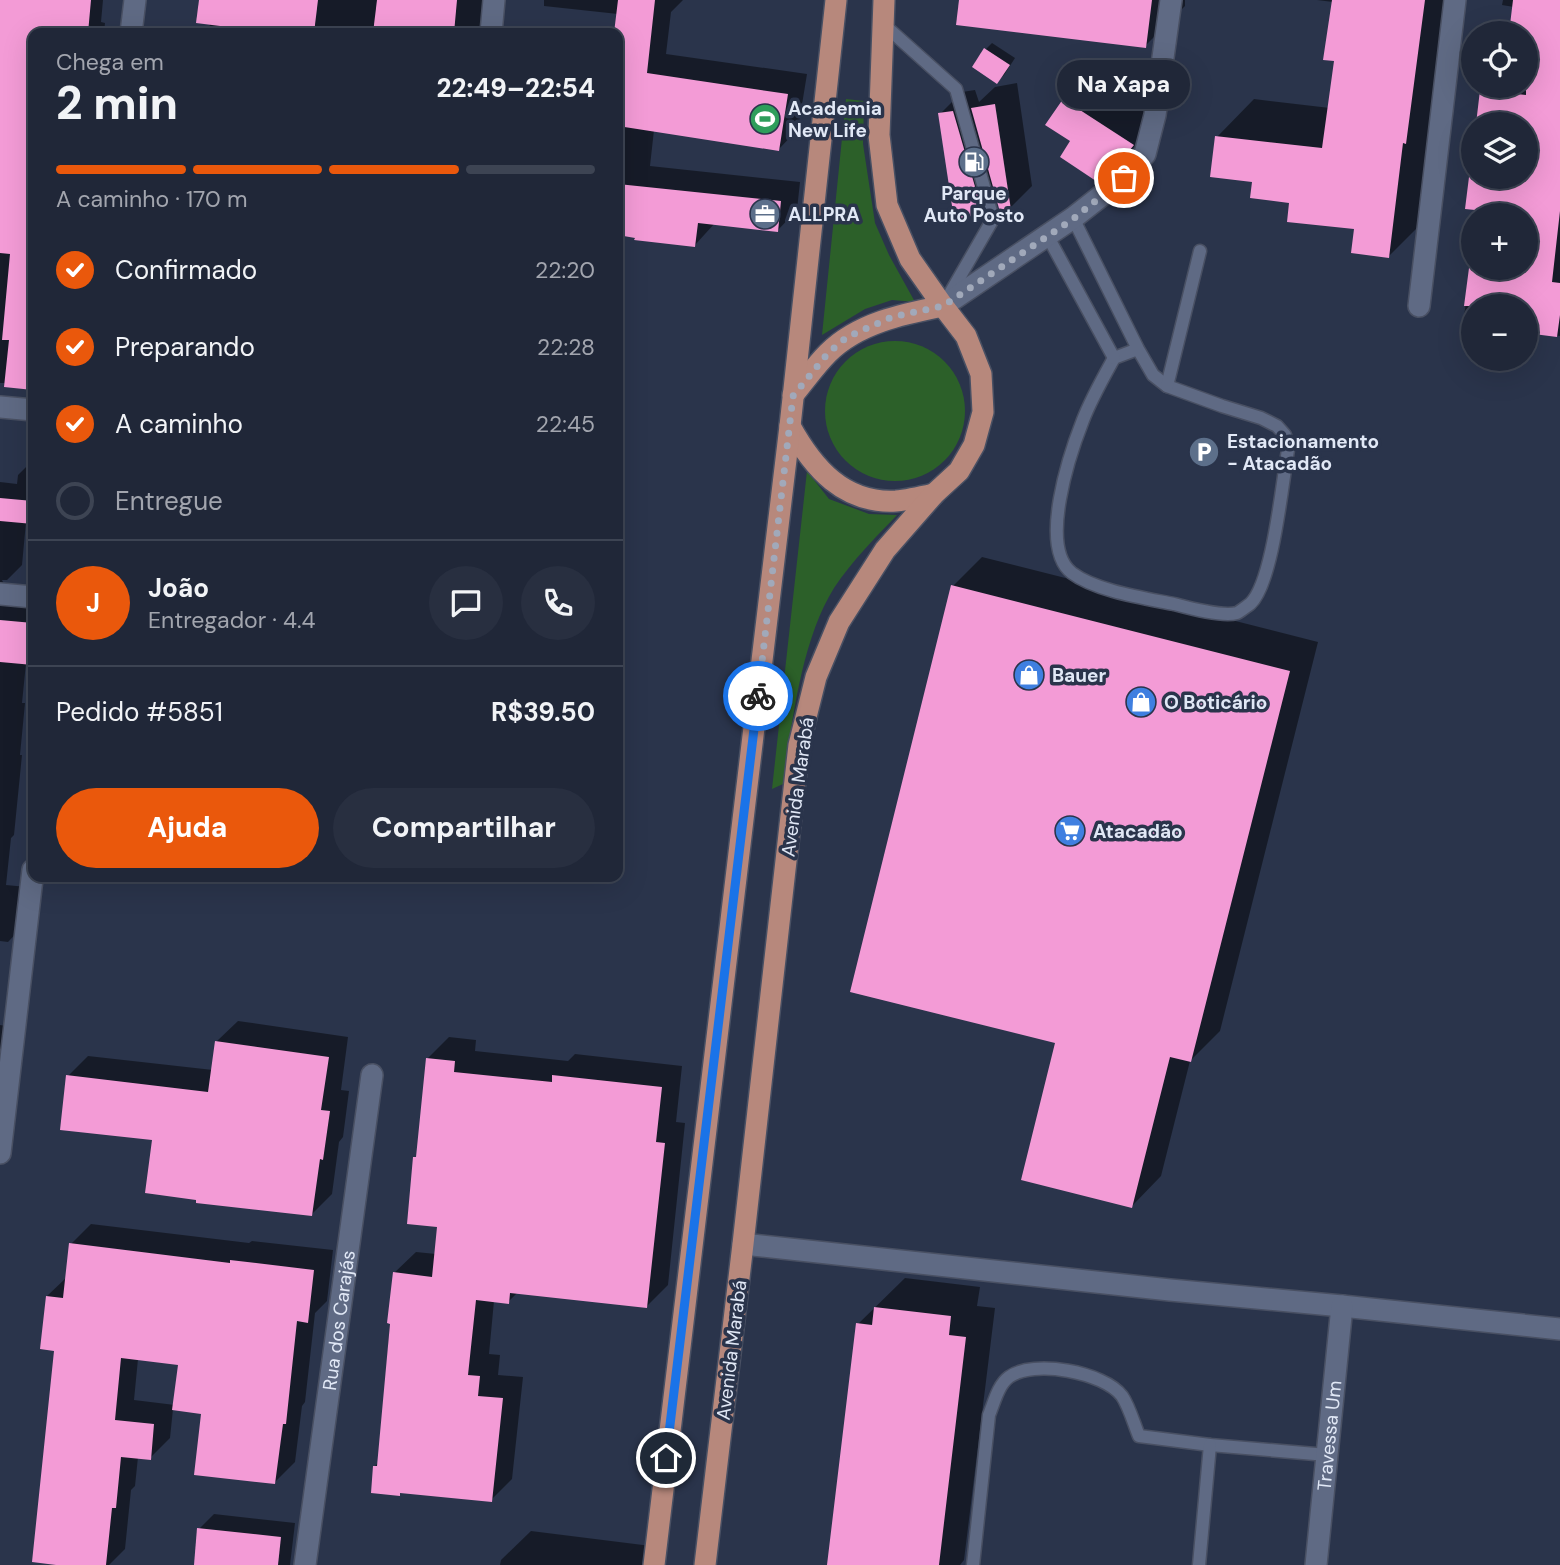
<!DOCTYPE html>
<html lang="pt">
<meta charset="utf-8">
<style>
:root{--surface:#202738;--page:#282f40;--text:#f1f3f6;--muted:#a2a5ae;--line:#3d4453;--accent:#ea580c}
body{margin:0;font-family:"DM Sans",sans-serif;background:var(--page);color:var(--text);height:100vh;display:flex;flex-direction:column;font-size:26px;white-space:nowrap}
*{box-sizing:border-box;margin:0}
p{font-size:23px;color:var(--muted)}
.icon{flex:none;width:38px;height:38px;fill:none;stroke:currentColor;stroke-width:2;stroke-linecap:round;stroke-linejoin:round}
.map{position:relative;flex:1;overflow:hidden}
.drawer{position:absolute;left:28px;top:28px;width:595px;height:854px;display:flex;flex-direction:column;background:var(--surface);border-radius:14px;box-shadow:0 7px 28px #0002,0 0 0 2px var(--line)}
.drawer>*{flex:none}
.buttons{position:absolute;left:1461px;top:21px;display:grid;gap:14px}
.buttons a{display:grid;place-items:center;width:77px;height:77px;border-radius:50%;background:var(--surface);box-shadow:0 7px 28px #0002,0 0 0 2px var(--line);font-size:35px}
.pin{position:absolute;display:grid;place-items:center;width:60px;height:60px;color:#fff;margin:-30px;border:4px solid #fff;border-radius:50%;box-shadow:0 2px 7px #0007}
.courier{position:absolute;display:grid;place-items:center;width:70px;height:70px;margin:-35px;border:5px solid #1a73e8;border-radius:50%;background:#fff;color:#222;box-shadow:0 2px 9px #0007}
.bubble{position:absolute;height:49px;border-radius:24px;background:var(--surface);box-shadow:0 7px 28px #0002,0 0 0 2px var(--line);font-size:23px;font-weight:800;line-height:49px;text-align:center}
.headline em{font-style:normal;font-weight:800}
.headline div{display:flex;flex-direction:column-reverse}
.headline{display:flex;align-items:center;justify-content:space-between;height:119px;padding:0 28px}
h1{font-size:46px;font-weight:800;line-height:52px}
.bar{display:grid;grid-template-columns:repeat(4,1fr);gap:10px 7px;align-content:center;height:84px;padding:0 28px}
.bar i{height:9px;border-radius:5px;background:var(--line)}
.bar .active{background:var(--accent)}
.bar p{grid-column:span 4}
.line{display:flex;align-items:center;gap:18px;padding:0 28px;border-top:2px solid var(--line)}
.line div{flex:1}
.round{display:grid;place-items:center;flex:none;width:74px;height:74px;border-radius:37px;background:var(--page)}
ol{padding:0 28px;list-style:none}
li{display:flex;align-items:center;gap:21px;height:77px}
li p{margin-inline-start:auto}
li .icon{padding:7px;border-radius:50%;background:var(--accent);color:#fff;stroke-width:4}
li:last-child{color:var(--muted)}
li i{width:38px;height:38px;border:4px solid var(--line);border-radius:50%}
.action{display:flex;gap:14px;margin-top:auto;padding:14px 28px}
.action a{flex:1;height:80px;border-radius:42px;background:var(--accent);color:#fff;font-size:28px;font-weight:800;line-height:80px;text-align:center}
.action a+a{background:var(--page);color:var(--text)}
.map>svg:first-child{display:block}
.green{fill:#2c6029}
.shadow{fill:#0007;fill-rule:evenodd}
.building{fill:#f39bd6}
.lines{fill:none;stroke-linecap:round;stroke-linejoin:round}
.lane-casing{stroke:#495063;stroke-width:15}
.street-casing{stroke:#495063;stroke-width:24}
.primary-casing{stroke:#495063;stroke-width:24}
.lane{stroke:#5f6a84;stroke-width:12}
.street{stroke:#5f6a84;stroke-width:21}
.primary{stroke:#b7887c;stroke-width:21}
.done{stroke:#a1a9ba;stroke-width:7;stroke-dasharray:0 12.6}
.route{stroke:#1a73e8;stroke-width:9}
.labels{text-anchor:middle;stroke-width:7;stroke-linejoin:round;paint-order:stroke}
.poi-label{font-size:19px;font-weight:bold;fill:#e1e8f6;stroke:#2a344b;text-anchor:start}
.street-label{font-size:19px;fill:#e1e8f6;stroke:#2a344b}
</style>
<div class="map">
<svg width="1560" height="1565" viewBox="0 0 1560 1565">
<rect width="100%" height="100%" fill="#2a344b"/>
<!-- green -->
<g class="green">
<path d="M846,99L864,101L863,144L875,223L889,255L915,302L892,300L865,309L822,335Z"/>
<circle cx="895" cy="411" r="70"/>
<path d="M807,471L829,499L869,514L897,515C875,538 852,561 834,588C801,641 792,723 783,784L772,789Z"/>
</g>
<!-- shadow -->
<g class="shadow">
<path d="M0,0H103L101,22L105,23L104,33H33V388L6,386V383H0Z"/>
<path d="M200,0H491L487,33H209L210,23Z"/>
<path d="M544,0H683L671,12L666,54L807,74L798,129L779,149L654,130L650,166L800,182L797,210L778,230L715,223L695,245L618,234V33H616L618,14L544,6Z"/>
<path d="M962,0H1185V6L1145,46Z"/>
<path d="M1317,0H1457L1426,219L1389,256L1356,228L1291,202L1254,180L1217,137L1254,99L1330,108L1336,60L1333,2Z"/>
<path d="M1503,0H1560V336L1526,332V306H1474V325L1463,324L1474,242V268H1526V215H1477L1478,208L1467,207L1474,158V177H1526V124H1493L1496,121L1499,93L1505,86H1526V33H1511L1514,7L1502,5Z"/>
<path d="M992,43L1015,58L1004,75L997,82L985,50Z"/>
<path d="M1094,71L1161,116L1144,137L1114,167L1073,141L1064,100Z"/>
<path d="M1017,83L1032,186L1010,208L998,197L982,213L940,114L962,92L975,90L979,102L995,87Z"/>
<path d="M33,460V523L26,522L22,565L7,580H2L7,590L33,607V664L26,663L22,703H25L20,755H22L14,835L11,838L6,885L27,887L23,926L8,942L0,941V482L17,484L18,475Z"/>
<path d="M982,557L1318,642L1220,1031L1190,1061L1161,1176L1132,1206L1057,1042L953,586Z"/>
<path d="M238,1021L348,1037L341,1090L349,1091L343,1137L339,1142L332,1194L312,1214L154,1139L68,1076L88,1056L213,1070L217,1041Z"/>
<path d="M0,1025L6,1026L0,1113Z"/>
<path d="M449,1037L476,1040L475,1051L568,1061L575,1054L682,1066L676,1122L685,1123L668,1285L647,1306L518,1292L508,1302L494,1301L489,1354L500,1355L498,1375L523,1377L512,1479L491,1500L401,1492L399,1494L375,1466L379,1462L394,1273L416,1252L436,1254L439,1225L418,1155L428,1058Z"/>
<path d="M91,1224L249,1243L252,1241L333,1250L327,1301L315,1313L305,1402L302,1406L295,1462L275,1482L203,1412L173,1409L170,1438L150,1458L138,1457L135,1486L131,1490L125,1549L109,1565H71L56,1349L47,1296L67,1277L71,1244ZM138,1359L180,1364L175,1405L134,1400Z"/>
<path d="M905,1278L980,1287L977,1306L995,1308L964,1560L960,1565H829L858,1324Z"/>
<path d="M214,1514L295,1523L290,1565H195L199,1529Z"/>
<path d="M531,1531L659,1547L657,1565H500L501,1560Z"/>
</g>
<!-- building -->
<g class="building">
<path d="M0,0H91L88,33H33V390L4,387L9,340H2L10,254L0,253Z"/>
<path d="M199,0H318L314,33H276L196,23Z"/>
<path d="M377,0H457L454,33H373Z"/>
<path d="M618,0H655L647,73L788,94L779,151L618,126V33H614Z"/>
<path d="M959,0H1152L1146,48L956,25Z"/>
<path d="M1332,0H1425L1406,144L1403,143L1389,258L1351,253L1354,229L1287,222L1289,203L1250,198L1252,182L1210,177L1215,136L1322,148L1334,61L1323,60Z"/>
<path d="M1513,0H1560V211L1552,282L1560,283V315L1557,337L1526,333V306H1464L1469,268H1526V215L1465,209L1469,177H1526V124H1476L1480,90L1526,95V33H1509Z"/>
<path d="M984,48L1010,65L997,84L972,67Z"/>
<path d="M1063,99L1134,145L1115,168L1096,181L1060,157L1070,141L1045,125Z"/>
<path d="M995,104L1011,210L1000,212L971,108Z"/>
<path d="M953,111L983,214L954,219L938,113Z"/>
<path d="M618,184L781,201L778,232L698,223L695,247L634,240L635,238L618,235Z"/>
<path d="M0,498L33,501V524L0,521Z"/>
<path d="M951,585L1290,671L1191,1062L1170,1057L1132,1208L1021,1180L1055,1043L850,992Z"/>
<path d="M0,620L33,623V665L0,662Z"/>
<path d="M215,1041L329,1057L321,1110L330,1111L323,1160L320,1159L312,1216L196,1203V1200L145,1193L152,1140L60,1130L66,1075L208,1092Z"/>
<path d="M426,1058L455,1061L454,1072L552,1082V1075L662,1087L656,1142L665,1143L647,1308L510,1293L509,1304L476,1300L468,1375L480,1376L478,1396L503,1398L492,1502L400,1493V1496L371,1493L373,1466H377L390,1324L387,1323L393,1272L432,1277L437,1227L407,1224L413,1157H416Z"/>
<path d="M69,1243L230,1263V1260L314,1270L308,1323L297,1321L286,1424H283L275,1484L194,1475L201,1414L172,1410L178,1365L121,1358L115,1420L154,1424L151,1460L121,1457L116,1508H112L106,1565H56L32,1562L54,1351L40,1349L46,1296L63,1298Z"/>
<path d="M874,1307L951,1316L949,1335L966,1337L939,1565H827L856,1323L872,1325Z"/>
<path d="M197,1528L281,1537L278,1565H194Z"/>
</g>
<g class="lines">
<!-- lane casing -->
<g class="lane-casing">
<g id="lane">
<path d="M882,23L956,89L993,219L948,297"/>
<path d="M1073,218L1138,349L1153,375L1167,386L1222,406L1261,418L1277,426L1285,435L1288,450C1282,483 1273,583 1250,604C1247,606 1241,611 1237,613C1222,617 1189,608 1174,604C1144,598 1096,591 1072,573C1038,547 1070,453 1083,420C1091,399 1103,378 1114,358L1138,349"/>
<path d="M1047,235L1114,358"/>
<path d="M1167,386L1200,251"/>
<path d="M973,1565L989,1415C994,1403 998,1385 1009,1377C1033,1359 1104,1372 1122,1396C1129,1406 1134,1424 1139,1436L1210,1445L1327,1455"/>
<path d="M1199,1565L1210,1445"/>
</g>
</g>
<!-- street casing -->
<g class="street-casing">
<g id="street">
<path d="M131,33L135,0"/>
<path d="M491,33L494,0"/>
<path d="M943,306L1073,218L1124,178L1145,154L1155,115L1171,0"/>
<path d="M1419,306L1455,0"/>
<path d="M0,407L33,410"/>
<path d="M0,594L33,597"/>
<path d="M0,1153L33,870"/>
<path d="M743,1244L1170,1290L1342,1306L1560,1329"/>
<path id="s1" d="M305,1565L372,1075"/>
<path id="s2" d="M1316,1565L1342,1306"/>
</g>
</g>
<!-- primary casing -->
<g class="primary-casing">
<g id="primary">
<path d="M793,395C804,382 815,366 828,353C858,323 903,314 943,306"/>
<path d="M790,426C813,468 844,504 896,501C908,500 921,497 934,494"/>
<path d="M654,1565L790,426L836,0"/>
<path d="M705,1565L743,1244L799,745L816,677L839,622L885,550L934,494L959,471L974,445L983,412L981,374L966,336L943,306L910,259L887,205L879,135L884,0"/>
</g>
</g>
<!-- lane -->
<use href="#lane" class="lane"/>
<!-- street -->
<use href="#street" class="street"/>
<!-- primary -->
<use href="#primary" class="primary"/>
</g>
<g class="lines">
<!-- done -->
<path class="done" d="M758,696L793,396L828,353L847,337L892,317L943,306L1073,219L1124,178"/>
<!-- route -->
<path class="route" d="M666,1458L758,696"/>
</g>
<!-- icons -->
<defs>
<g id="stadium-disc" transform="scale(1.575)"><circle r="9.5" fill="#2e9e5b" stroke="#2a344b"/><path d="M0-5a6.5 5 0 1 0 0 10a6.5 5 0 1 0 0-10ZM-3.5-1.8h7v3.6h-7Z" fill="#fff"/></g>
<g id="fuel-disc" transform="scale(1.575)"><circle r="9.5" fill="#5c6f8a" stroke="#2a344b"/><path d="M-5.5-6h7V0h2V4h1.3V-2.5L3-4.5l.8-.8L6-3V5H2.5V1h-1V6h-7ZM-4.2-4.7v3.2H.2V-4.7Z" fill="#fff"/></g>
<g id="office-disc" transform="scale(1.575)"><circle r="9.5" fill="#5c6f8a" stroke="#2a344b"/><path d="M-6-3h4V-5.5h4V-3h4V5H-6ZM-1-4.5V-3h2v-1.5ZM-6 0V1H6V0Z" fill="#fff"/></g>
<g id="parking-disc" transform="scale(1.575)"><circle r="9.5" fill="#5c6f8a" stroke="#2a344b"/><path d="M-3.5-5.5H1a3.5 3.5 0 0 1 0 7H-1V5.5H-3.5ZM-1-3.4V-.6H.8a1.4 1.4 0 0 0 0-2.8Z" fill="#fff"/></g>
<g id="shop-disc" transform="scale(1.575)"><circle r="9.5" fill="#3f7fe0" stroke="#2a344b"/><path d="M-5-2.5h2.3a2.7 3.5 0 0 1 5.4 0H5L5.5 6h-11ZM-1.5-2.5h3a1.5 2.3 0 0 0-3 0Z" fill="#fff"/></g>
<g id="supermarket-disc" transform="scale(1.575)"><circle r="9.5" fill="#3f7fe0" stroke="#2a344b"/><path d="M-6-5.5h2.5l.6 2H6L4.5 2H-2.5L-4.4-4H-6ZM-1.5 3.2a1.3 1.3 0 1 0 .1 0ZM3 3.2a1.3 1.3 0 1 0 .1 0Z" fill="#fff"/></g>
</defs>
<g fill-rule="evenodd">
<use href="#stadium-disc" x="765" y="119"/>
<use href="#fuel-disc" x="974" y="162"/>
<use href="#office-disc" x="765" y="214"/>
<use href="#parking-disc" x="1204" y="452"/>
<use href="#shop-disc" x="1029" y="675"/>
<use href="#shop-disc" x="1141" y="702"/>
<use href="#supermarket-disc" x="1070" y="831"/>
</g>
<g class="labels">
<!-- poi labels -->
<g class="poi-label">
<text x="788" y="115">Academia<tspan x="788" dy="22">New Life</tspan></text>
<text x="974" y="200" text-anchor="middle">Parque<tspan x="974" dy="22">Auto Posto</tspan></text>
<text x="788" y="221">ALLPRA</text>
<text x="1227" y="448">Estacionamento<tspan x="1227" dy="22">- Atacadão</tspan></text>
<text x="1052" y="682">Bauer</text>
<text x="1164" y="709">O Boticário</text>
<text x="1093" y="838">Atacadão</text>
</g>
<!-- street labels -->
<g class="street-label">
<text transform="translate(797 787) rotate(-82)" y="7">Avenida Marabá</text>
<text dy="7" stroke="none"><textPath href="#s1" startOffset="247">Rua dos Carajás</textPath></text>
<text transform="translate(731 1350) rotate(-83)" y="7">Avenida Marabá</text>
<text dy="7" stroke="none"><textPath href="#s2" startOffset="130">Travessa Um</textPath></text>
</g>
</g>
</svg>
<div class="buttons">
<a><svg class="icon" aria-label="locate" viewBox="0 0 24 24"><circle cx="12" cy="12" r="6"/><path d="M12 2v4M12 18v4M2 12h4M18 12h4"/></svg></a>
<a><svg class="icon" aria-label="layers" viewBox="0 0 24 24"><path d="M12 4l9 5-9 5-9-5zM3 14l9 5 9-5"/></svg></a>
<a>+</a>
<a>−</a>
</div>
<div class="pin" style="left:1124px;top:178px;background:#ea580c"><svg class="icon" aria-label="bag" viewBox="0 0 24 24"><path d="M5 8h14l-1 12H6zM9 8a3 3 0 0 1 6 0"/></svg></div>
<div class="pin" style="left:666px;top:1458px;background:#1f2937"><svg class="icon" aria-label="home" viewBox="0 0 24 24"><path d="M3 11l9-7 9 7M6 9v11h12V9"/></svg></div>
<div class="courier" style="left:758px;top:696px"><svg class="icon" aria-label="bike" viewBox="0 0 24 24"><circle cx="6" cy="16" r="4"/><circle cx="18" cy="16" r="4"/><path d="M6 16l4-8h5l3 8M10 8l3 8H6M13 5h3"/></svg></div>
<div class="bubble" style="left:1057px;top:60px;width:133px">Na Xapa</div>
<section class="drawer">
<div class="headline"><div><h1>2 min</h1><p>Chega em</p></div><em>22:49–22:54</em></div>
<div class="bar"><i class="active"></i><i class="active"></i><i class="active"></i><i></i><p>A caminho · 170 m</p></div>
<ol>
<li><svg class="icon" aria-label="check" viewBox="0 0 24 24"><path d="M5 12l5 5 9-10"/></svg>Confirmado<p>22:20</p></li>
<li><svg class="icon" aria-label="check" viewBox="0 0 24 24"><path d="M5 12l5 5 9-10"/></svg>Preparando<p>22:28</p></li>
<li><svg class="icon" aria-label="check" viewBox="0 0 24 24"><path d="M5 12l5 5 9-10"/></svg>A caminho<p>22:45</p></li>
<li><i></i>Entregue</li>
</ol>
<div class="line" style="height:126px"><b class="round" style="background:var(--accent);color:#fff">J</b><div><b>João</b><p>Entregador · 4.4</p></div><a class="round"><svg class="icon" aria-label="chat" viewBox="0 0 24 24"><path d="M4 5h16v11H9l-5 4z"/></svg></a><a class="round"><svg class="icon" aria-label="phone" viewBox="0 0 24 24"><path d="M5 4h4l2 5-3 2q2 4 5 5l2-3 5 2v4C11 20 4 13 5 4z"/></svg></a></div>
<div class="line" style="height:91px"><div>Pedido #5851</div><b>R$39.50</b></div>
<div class="action"><a>Ajuda</a><a>Compartilhar</a></div>
</section>
</div>
